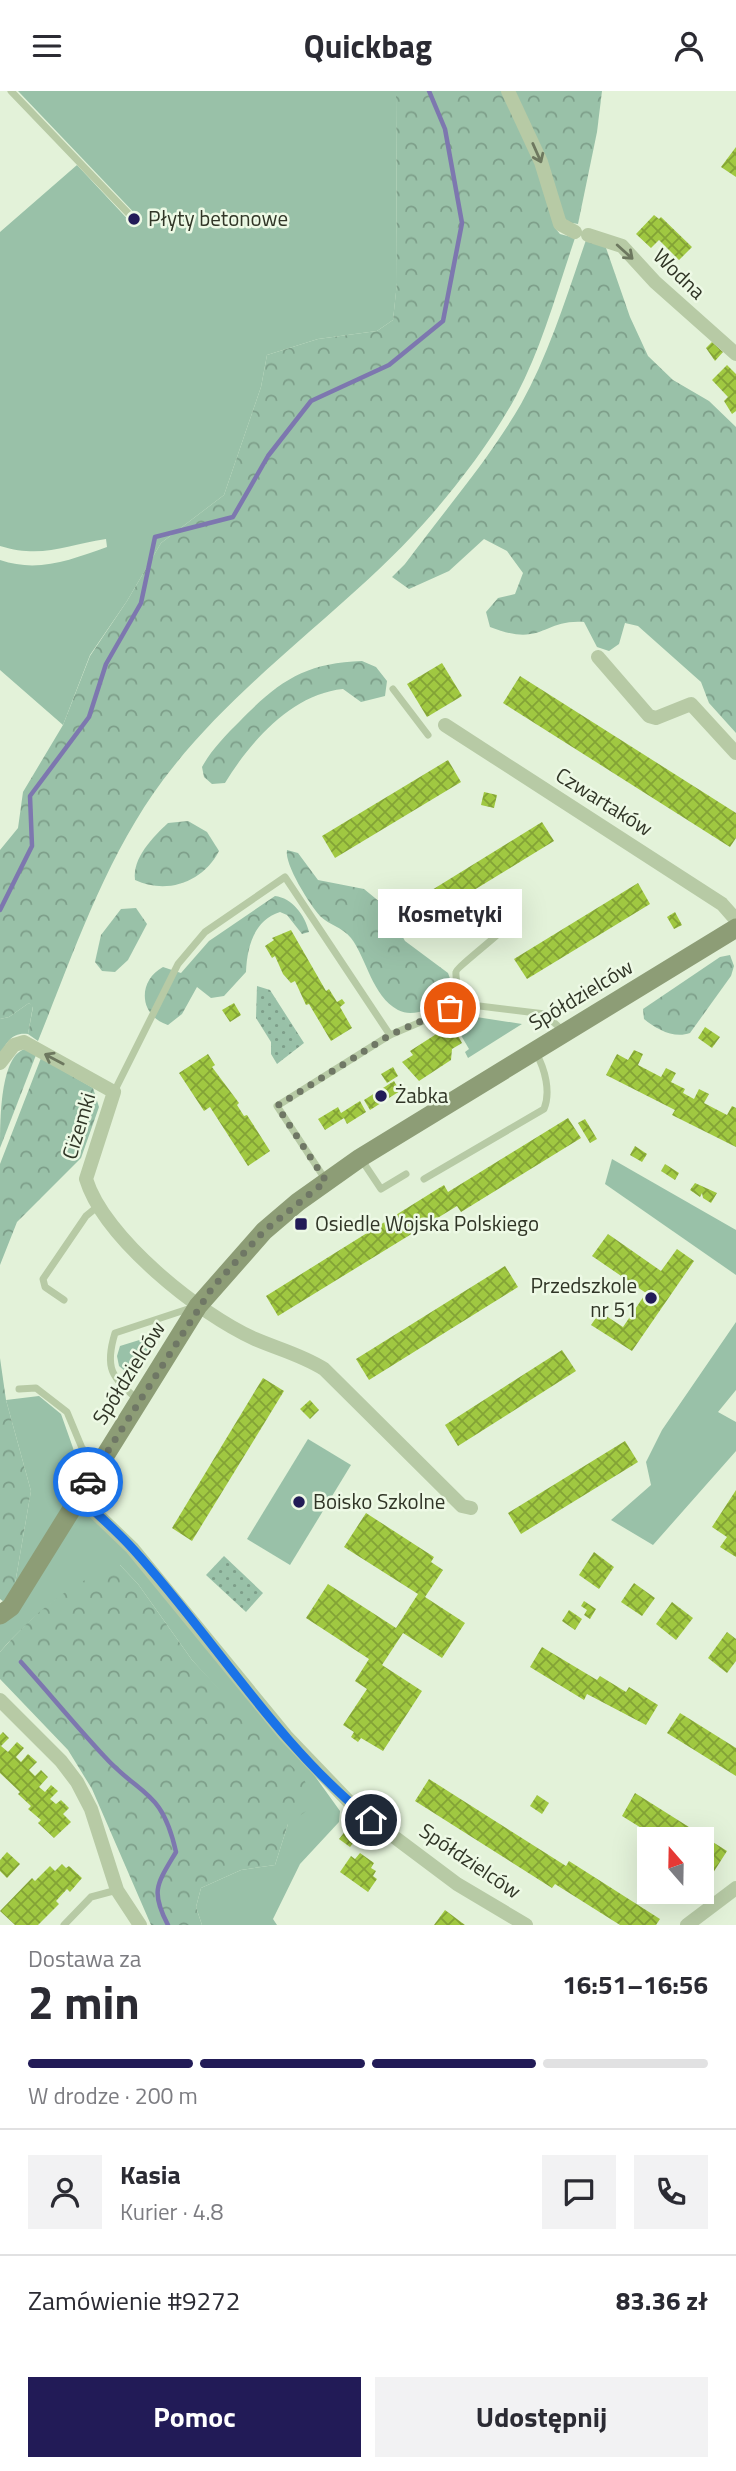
<!DOCTYPE html>
<html lang="pl">
<meta charset="utf-8">
<style>
:root{--surface:#fff;--page:#f2f2f3;--text:#2b2b33;--muted:#7c7c81;--line:#e1e1e2;--accent:#221b57}
body{margin:0;font-family:"Titillium Web",sans-serif;background:var(--page);color:var(--text);height:100vh;display:flex;flex-direction:column;font-size:26px;white-space:nowrap}
*{box-sizing:border-box;margin:0}
p{font-size:23px;color:var(--muted)}
.icon{flex:none;width:38px;height:38px;fill:none;stroke:currentColor;stroke-width:2;stroke-linecap:round;stroke-linejoin:round}
.map{position:relative;height:1834px;overflow:hidden}
.details{display:flex;flex-direction:column;background:var(--surface);flex:1}
.details>*{flex:none}
.needle{width:46px;rotate:340deg}
.controls{position:absolute;left:637px;top:1736px;display:grid;gap:14px}
.controls a{display:grid;place-items:center;width:77px;height:77px;border-radius:0px;background:var(--surface);box-shadow:0 7px 28px #0002;font-size:35px}
.pin{position:absolute;display:grid;place-items:center;width:60px;height:60px;color:#fff;margin:-30px;border:4px solid #fff;border-radius:50%;box-shadow:0 2px 7px #0007}
.courier{position:absolute;display:grid;place-items:center;width:70px;height:70px;margin:-35px;border:5px solid #1a73e8;border-radius:50%;background:#fff;color:#222;box-shadow:0 2px 9px #0007}
.bubble{position:absolute;height:49px;border-radius:0px;background:var(--surface);box-shadow:0 7px 28px #0002;font-size:23px;font-weight:700;line-height:49px;text-align:center}
.overview em{font-style:normal;font-weight:700}
.overview div{display:flex;flex-direction:column-reverse}
.overview{display:flex;align-items:center;justify-content:space-between;height:119px;padding:0 28px}
h1{font-size:46px;font-weight:700;line-height:52px}
.bar{display:grid;grid-template-columns:repeat(4,1fr);gap:10px 7px;align-content:center;height:84px;padding:0 28px}
.bar i{height:9px;border-radius:5px;background:var(--line)}
.bar .active{background:var(--accent)}
.bar p{grid-column:span 4}
.line{display:flex;align-items:center;gap:18px;padding:0 28px;border-top:2px solid var(--line)}
.line div{flex:1}
.round{display:grid;place-items:center;flex:none;width:74px;height:74px;border-radius:0px;background:var(--page)}
.button{display:flex;gap:14px;margin-top:auto;padding:14px 28px}
.button a{flex:1;height:80px;border-radius:0px;background:var(--accent);color:#fff;font-size:28px;font-weight:700;line-height:80px;text-align:center}
.button a+a{background:var(--page);color:var(--text)}
header{display:flex;justify-content:space-between;align-items:center;height:91px;padding:0 28px;background:var(--surface);font-size:32px;font-weight:700}
.map>svg:first-child{display:block}
.grass{fill:#99c1a8}
.forest{fill:url(#forest-crowns)}
.park{fill:url(#park-dots)}
.lines{fill:none;stroke-linecap:round;stroke-linejoin:round}
.stream{stroke:#7d77af;stroke-width:4.5}
.building{fill:url(#building-cross-hatch)}
.lane{stroke:#b7caa5;stroke-width:7}
.street{stroke:#b7caa5;stroke-width:14}
.secondary{stroke:#8d9d76;stroke-width:19}
.oneway{stroke:#6d785f}
.done{stroke:#6f7765;stroke-width:7;stroke-dasharray:0 12.6}
.route{stroke:#1a73e8;stroke-width:9}
.poi-dot{fill:#221b57;stroke:#edf9e5;stroke-width:2.5}
.labels{text-anchor:middle;stroke-width:5;stroke-linejoin:round;paint-order:stroke}
.poi-label{font-size:21px;fill:#303526;stroke:#edf9e5;text-anchor:start}
.street-label{font-size:21px;fill:#303526;stroke:#edf9e5}
</style>
<header><svg class="icon" aria-label="menu" viewBox="0 0 24 24"><path d="M4 6h16M4 12h16M4 18h16"/></svg>Quickbag<svg class="icon" aria-label="person" viewBox="0 0 24 24"><circle cx="12" cy="8" r="4"/><path d="M4 21q1-7 8-7t8 7"/></svg></header>
<div class="map">
<svg width="736" height="1834" viewBox="0 0 736 1834">
<defs>
<pattern id="forest-crowns" width="20" height="18" patternUnits="userSpaceOnUse" patternTransform="scale(1.75)"><rect width="20" height="18" fill="#99c1a8"/><path d="M2 6a3 3 0 1 1 6 0M12 15a3 3 0 1 1 6 0" fill="none" stroke="#7d9e89"/></pattern>
<pattern id="park-dots" width="8" height="8" patternUnits="userSpaceOnUse" patternTransform="scale(1.75)"><rect width="8" height="8" fill="#99c1a8"/><path d="M2 2h.1M6 6h.1" fill="none" stroke="#7d9e89" stroke-width="1.8" stroke-linecap="round"/></pattern>
<pattern id="building-cross-hatch" width="8" height="8" patternUnits="userSpaceOnUse" patternTransform="scale(1.75)"><rect width="8" height="8" fill="#a0c841"/><path d="M0 0l8 8M0 8l8-8" fill="none" stroke="#83a336"/></pattern>
</defs>
<rect width="100%" height="100%" fill="#e3f2d9"/>
<!-- grass -->
<g class="grass">
<path d="M18,0H396L397,192L393,229L377,240L318,248L267,264L261,296L224,404L161,452L127,510L90,564L63,634L0,579V469C38,482 70,469 107,456L106,448C65,454 43,468 0,455V141L77,74L135,136L142,130Z"/>
<path d="M29,912L33,915L28,943C12,941 7,951 0,964V928L9,926Z"/>
<path d="M470,925L522,933L468,967L465,961L469,958L452,929Z"/>
<path d="M612,1068L736,1139V1184L605,1093Z"/>
<path d="M736,1231V1299L718,1321L736,1331V1360L653,1454L611,1429L651,1394L646,1371L662,1339Z"/>
<path d="M162,1242L133,1287L119,1275L117,1265L120,1255Z"/>
<path d="M39,1305L61,1323L78,1371L65,1392L132,1457L286,1645L340,1720L339,1731L300,1773L273,1828L277,1834H202L196,1816L201,1797L241,1779L275,1774L288,1733L271,1656L192,1569L138,1493L120,1474C73,1491 32,1524 0,1561V1524L11,1516L31,1400L6,1309Z"/>
<path d="M308,1348L351,1374L290,1474L247,1448Z"/>
</g>
<!-- forest -->
<g class="forest">
<path d="M396,0H502L535,69L555,137L560,143L575,147C557,200 542,256 516,305C494,346 463,387 433,422C350,518 241,585 163,689C105,767 74,861 38,950L28,943L33,916L29,912L9,926L0,928V759L18,737L23,701L63,634L90,565L127,510L161,452L224,404L261,296L267,264L318,248L377,240L393,229L397,191Z"/>
<path d="M514,0H602L597,41L578,133L567,131L563,124Z"/>
<path d="M586,149L605,154L630,226L648,265L673,289L709,310L736,336V642L709,612L701,591L638,535L625,532L619,553L609,560L597,556L584,531C542,528 543,557 490,536L486,521L498,507L515,503L523,482L507,460L484,448L449,480L409,498L392,486L405,473C444,420 488,370 521,313C549,263 567,204 586,149Z"/>
<path d="M362,570L376,576L387,590L385,605L361,611L343,598C292,603 250,651 225,692L212,693L204,686L202,676C212,658 225,645 240,630C279,590 305,572 362,570Z"/>
<path d="M188,730L207,741L219,760C203,791 167,804 135,789C132,767 153,746 168,732Z"/>
<path d="M287,759L298,762L318,789L364,798L386,816L405,850L448,882L452,893L444,911C430,917 413,927 398,919C372,905 367,868 351,847C342,836 329,834 320,825C310,814 284,773 287,759Z"/>
<path d="M275,805C292,807 305,824 309,841L302,843L287,824L280,821C254,829 247,856 246,881L224,905L211,907L197,896L182,923L168,934C139,925 137,890 163,876L181,882L209,850Z"/>
<path d="M136,817L147,833L128,869L115,881L102,880L95,871L101,844L121,818Z"/>
<path d="M730,864L734,875L731,885L690,942C674,948 656,938 644,928L643,918L720,866Z"/>
<path d="M25,958L36,964L0,1057C0,1029 0,965 25,958Z"/>
<path d="M41,967L93,997L99,1016L81,1067L17,1131L0,1174V1073Z"/>
<path d="M0,1267L6,1309L31,1400L11,1516L0,1508Z"/>
<path d="M119,1473L138,1493L192,1569L304,1688L315,1714L288,1733L275,1774L241,1779L201,1797L196,1816L202,1834H151L92,1698L68,1659L0,1588V1561C35,1521 70,1492 119,1473Z"/>
</g>
<!-- park -->
<g class="park">
<path d="M257,895L270,899L304,952L277,973L271,963V951L256,927Z"/>
<path d="M224,1465L263,1502L246,1521L206,1484Z"/>
</g>
<g class="lines">
<!-- stream -->
<g class="stream">
<path d="M0,819L32,755L30,705L89,626L106,573L141,512L155,446L233,426L268,365L311,310L389,274L443,230L462,132L445,38L429,0"/>
<path d="M21,1571C49,1602 75,1634 104,1665C141,1706 162,1698 176,1761C157,1793 150,1800 168,1834"/>
</g>
</g>
<!-- building -->
<g class="building">
<path d="M736,56V86L721,76Z"/>
<path d="M654,124L659,128L661,126L692,156L679,169L659,149L651,157L636,143Z"/>
<path d="M712,251L723,261L715,270L706,257Z"/>
<path d="M727,274L736,283V320L732,323L724,310L728,306L712,289Z"/>
<path d="M442,572L462,605L427,626L407,593Z"/>
<path d="M520,585L736,722V747L730,756L503,612Z"/>
<path d="M448,669L461,691L335,767L322,745Z"/>
<path d="M484,701L497,704L494,717L481,714Z"/>
<path d="M542,731L554,750L430,826L419,807Z"/>
<path d="M638,792L650,813L527,888L514,868Z"/>
<path d="M675,821L682,834L674,838L667,826Z"/>
<path d="M291,839L326,900L329,898L337,911L342,908L345,912L340,916L352,937L331,950L309,913L306,914L295,890L291,892L283,883L275,865L272,867L265,855L274,849L272,847Z"/>
<path d="M234,912L241,924L230,931L222,919Z"/>
<path d="M705,936L720,946L712,957L698,947Z"/>
<path d="M441,940L446,947L456,941L462,952L452,958L451,969L419,990L402,971L413,964L410,960Z"/>
<path d="M634,959L643,963L638,974L661,986L666,977L676,982L671,991L685,998L683,1002L694,1008L699,998L709,1003L704,1012L727,1024L732,1015L736,1017V1056L672,1024L675,1019L606,984L617,963L628,969Z"/>
<path d="M208,963L215,974L212,976L239,1012L237,1014L244,1025L247,1024L270,1060L248,1075L210,1016L204,1020L179,982Z"/>
<path d="M393,976L398,985L387,992L381,983Z"/>
<path d="M394,990L400,1000L370,1019L364,1009Z"/>
<path d="M360,1010L366,1021L347,1033L344,1027L325,1039L318,1028L338,1016L341,1022Z"/>
<path d="M568,1027L581,1047L461,1121L457,1115L278,1225L266,1205L444,1094L448,1101Z"/>
<path d="M585,1028L597,1048L590,1052L578,1032Z"/>
<path d="M635,1055L647,1063L642,1071L630,1064Z"/>
<path d="M665,1073L679,1082L675,1089L661,1080Z"/>
<path d="M695,1092L717,1102L711,1112L703,1107L702,1102L700,1106L690,1099Z"/>
<path d="M608,1143L661,1180L677,1158L694,1170L632,1260L591,1234L600,1221L623,1236L646,1202L592,1165Z"/>
<path d="M505,1175L518,1196L369,1289L356,1268Z"/>
<path d="M562,1259L576,1280L458,1355L445,1334Z"/>
<path d="M263,1287L284,1300L192,1450L172,1437Z"/>
<path d="M310,1309L319,1319L310,1328L300,1318Z"/>
<path d="M625,1350L638,1371L521,1443L508,1422Z"/>
<path d="M736,1399V1466L720,1456L727,1446L712,1436Z"/>
<path d="M366,1422L434,1466L431,1471L443,1479L425,1506L465,1532L442,1567L403,1542L382,1574L422,1600L383,1660L361,1647L358,1651L351,1646L354,1641L343,1634L367,1598L355,1590L369,1568L306,1527L328,1493L396,1537L418,1503L344,1456Z"/>
<path d="M594,1461L614,1476L599,1498L579,1484Z"/>
<path d="M634,1492L655,1507L642,1525L621,1511Z"/>
<path d="M584,1510L596,1518L590,1528L584,1524L587,1519L581,1515Z"/>
<path d="M672,1511L693,1527L676,1549L656,1533Z"/>
<path d="M569,1519L582,1528L575,1539L562,1530Z"/>
<path d="M727,1541L736,1548V1570L727,1582L708,1567Z"/>
<path d="M542,1556L597,1589L600,1585L626,1601L629,1596L658,1614L646,1634L587,1603L584,1609L530,1576Z"/>
<path d="M680,1622L736,1657V1685L667,1642Z"/>
<path d="M3,1641L9,1647L1,1655L8,1661L17,1651L24,1657L16,1666L21,1671L28,1663L37,1671L29,1679L35,1685L41,1679L48,1686L39,1696L45,1701L51,1694L58,1700L50,1708L56,1713L61,1709L69,1717L63,1723L71,1731L54,1747L38,1732L41,1729L28,1718L31,1715L18,1703L20,1701L0,1682V1644Z"/>
<path d="M429,1688L566,1775L569,1770L660,1828L656,1834H620L555,1793L552,1797L415,1710Z"/>
<path d="M635,1702L727,1760L713,1782L702,1775V1748H659L622,1725Z"/>
<path d="M537,1704L549,1712L542,1723L530,1715Z"/>
<path d="M347,1738L358,1746L350,1756L339,1748Z"/>
<path d="M7,1761L20,1773L7,1787L0,1780V1769Z"/>
<path d="M360,1762L374,1772L371,1777L376,1780L373,1785L377,1788L368,1801L340,1781L351,1765L355,1768Z"/>
<path d="M62,1773L66,1777L69,1775L82,1787L70,1801L67,1798L56,1810L59,1813L38,1834H15L0,1820L32,1787L35,1790L50,1775L55,1780Z"/>
<path d="M445,1819L465,1834H434Z"/>
</g>
<g class="lines">
<!-- lane -->
<g class="lane">
<path d="M11,0L129,123"/>
<path d="M393,598L428,644"/>
<path d="M463,913C461,904 455,891 456,881C456,877 500,843 508,834"/>
<path d="M114,1001L178,873L205,841L285,786L390,944"/>
<path d="M361,1068L381,1098L406,1083"/>
<path d="M325,1088L277,1015L390,944L463,913L545,923L563,940"/>
<path d="M424,1088L544,1018C551,1001 545,978 536,962"/>
<path d="M64,1209L45,1196L43,1188L86,1125L97,1116"/>
<path d="M19,1298L36,1297L67,1321L82,1357L98,1373"/>
<path d="M138,1309C112,1286 104,1278 115,1242L191,1217"/>
<path d="M64,1834L91,1806L117,1799"/>
</g>
<!-- street -->
<g class="street">
<path d="M508,0L541,71L560,133L575,141"/>
<path d="M588,144L622,155L655,191L736,263"/>
<path d="M598,566L649,625L656,627L691,613L736,662"/>
<path d="M445,634L722,813L736,829"/>
<path d="M0,972L14,954L24,951L114,1001L86,1088C104,1147 199,1223 255,1248C278,1258 302,1264 324,1278L462,1415L471,1417"/>
<path d="M79,1406L132,1457L286,1645L353,1715L457,1793L526,1834"/>
<path d="M0,1609L61,1670L77,1691L91,1718L117,1799L140,1834"/>
<path d="M687,1834L736,1797"/>
</g>
<!-- secondary -->
<path class="secondary" d="M0,1524L11,1516L198,1215L264,1140L298,1111L360,1067L736,837"/>
</g>
<!-- one-way arrows -->
<defs><path id="oneway-shaft" d="M-6 0H5M1.5-3L5.5 0L1.5 3" fill="none" stroke-width="1.6" stroke-linecap="round" stroke-linejoin="round" transform="scale(1.75)"/></defs>
<g class="oneway">
<use href="#oneway-shaft" transform="translate(537 62) rotate(66)"/>
<use href="#oneway-shaft" transform="translate(625 161) rotate(42)"/>
<use href="#oneway-shaft" transform="translate(54 968) rotate(-152)"/>
</g>
<g class="lines">
<!-- done -->
<path class="done" d="M88,1391L212,1197L264,1140L326,1090L277,1015L390,944L450,917"/>
<!-- route -->
<path class="route" d="M88,1391L79,1406C97,1423 117,1440 133,1458C213,1546 277,1654 371,1729"/>
</g>
<!-- markers -->
<g class="poi-dot">
<circle cx="134" cy="128" r="7"/>
<circle cx="381" cy="1005" r="7"/>
<rect x="294" y="1126" width="14" height="14" rx="3.5"/>
<circle cx="651" cy="1207" r="7"/>
<circle cx="299" cy="1411" r="7"/>
</g>
<g class="labels">
<!-- poi labels -->
<g class="poi-label">
<text x="148" y="135">Płyty betonowe</text>
<text x="395" y="1012">Żabka</text>
<text x="315" y="1140">Osiedle Wojska Polskiego</text>
<text x="637" y="1202" text-anchor="end">Przedszkole<tspan x="637" dy="24">nr 51</tspan></text>
<text x="313" y="1418">Boisko Szkolne</text>
</g>
<!-- street labels -->
<g class="street-label">
<text transform="translate(679 183) rotate(44)" y="7">Wodna</text>
<text transform="translate(604 711) rotate(32)" y="7">Czwartaków</text>
<text transform="translate(581 904) rotate(-31)" y="7">Spółdzielców</text>
<text transform="translate(79 1035) rotate(-73)" y="7">Ciżemki</text>
<text transform="translate(129 1282) rotate(-58)" y="7">Spółdzielców</text>
<text transform="translate(470 1770) rotate(34)" y="7">Spółdzielców</text>
</g>
</g>
</svg>
<div class="controls">
<a><svg class="needle" viewBox="-14 -14 28 28"><path d="M0-13l5 13h-10z" fill="#e53935"/><path d="M0 13l5-13h-10z" fill="#7c7c81"/></svg></a>
</div>
<div class="pin" style="left:450px;top:917px;background:#ea580c"><svg class="icon" aria-label="bag" viewBox="0 0 24 24"><path d="M5 8h14l-1 12H6zM9 8a3 3 0 0 1 6 0"/></svg></div>
<div class="pin" style="left:371px;top:1729px;background:#1f2937"><svg class="icon" aria-label="home" viewBox="0 0 24 24"><path d="M3 11l9-7 9 7M6 9v11h12V9"/></svg></div>
<div class="courier" style="left:88px;top:1391px"><svg class="icon" aria-label="car" viewBox="0 0 24 24"><path d="M5 17H2v-5l4-1 3-4h7l3 4 3 1v5h-3M9 17h6M6 11h13"/><circle cx="7" cy="17" r="2"/><circle cx="17" cy="17" r="2"/></svg></div>
<div class="bubble" style="left:378px;top:798px;width:144px">Kosmetyki</div>
</div>
<section class="details">
<div class="overview"><div><h1>2 min</h1><p>Dostawa za</p></div><em>16:51–16:56</em></div>
<div class="bar"><i class="active"></i><i class="active"></i><i class="active"></i><i></i><p>W drodze · 200 m</p></div>
<div class="line" style="height:126px"><a class="round"><svg class="icon" aria-label="person" viewBox="0 0 24 24"><circle cx="12" cy="8" r="4"/><path d="M4 21q1-7 8-7t8 7"/></svg></a><div><b>Kasia</b><p>Kurier · 4.8</p></div><a class="round"><svg class="icon" aria-label="chat" viewBox="0 0 24 24"><path d="M4 5h16v11H9l-5 4z"/></svg></a><a class="round"><svg class="icon" aria-label="phone" viewBox="0 0 24 24"><path d="M5 4h4l2 5-3 2q2 4 5 5l2-3 5 2v4C11 20 4 13 5 4z"/></svg></a></div>
<div class="line" style="height:91px"><div>Zamówienie #9272</div><b>83.36 zł</b></div>
<div class="button"><a>Pomoc</a><a>Udostępnij</a></div>
</section>
